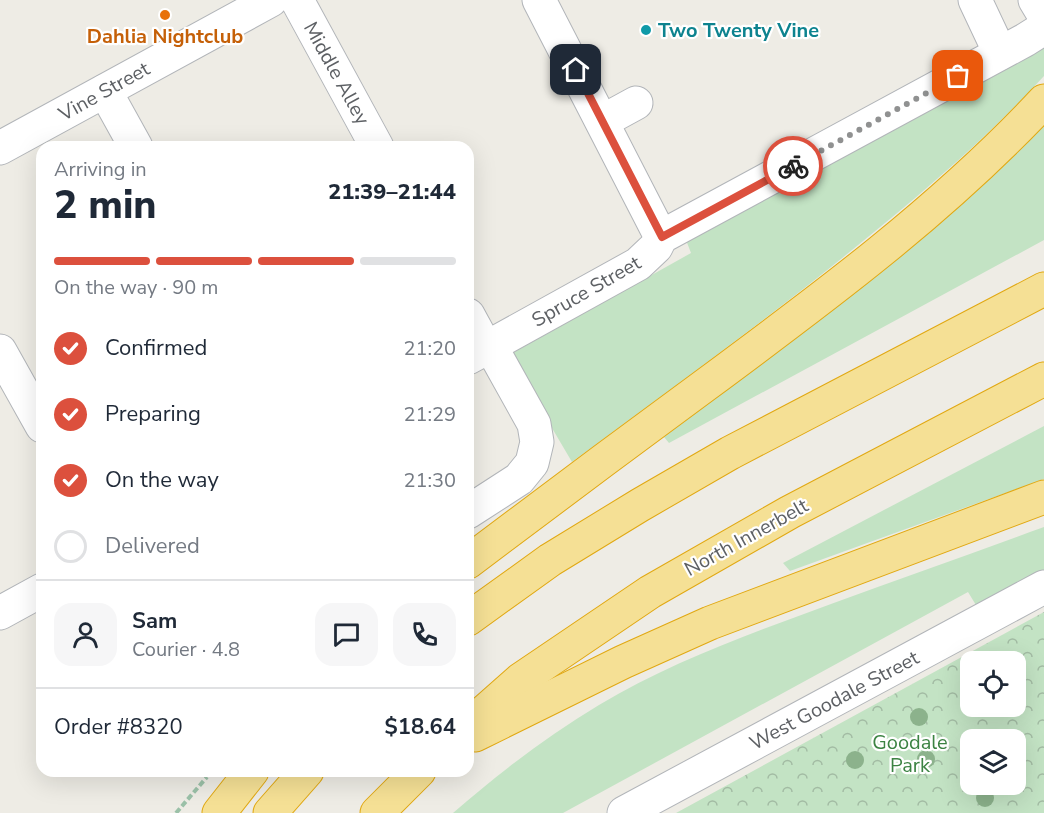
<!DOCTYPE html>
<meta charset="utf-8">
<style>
:root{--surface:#fff;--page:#f6f6f7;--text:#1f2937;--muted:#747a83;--line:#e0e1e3;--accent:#dc503d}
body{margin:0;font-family:"Nunito Sans",sans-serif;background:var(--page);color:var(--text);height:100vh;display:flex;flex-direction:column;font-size:22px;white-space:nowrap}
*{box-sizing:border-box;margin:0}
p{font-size:20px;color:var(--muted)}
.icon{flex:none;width:33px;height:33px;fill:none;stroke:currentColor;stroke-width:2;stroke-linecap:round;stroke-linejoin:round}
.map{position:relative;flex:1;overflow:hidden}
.panel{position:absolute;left:36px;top:141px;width:438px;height:636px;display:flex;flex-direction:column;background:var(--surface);border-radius:18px;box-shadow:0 6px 24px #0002}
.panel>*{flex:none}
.fabs{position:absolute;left:960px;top:651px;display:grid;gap:12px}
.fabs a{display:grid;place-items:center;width:66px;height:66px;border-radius:12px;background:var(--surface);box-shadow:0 6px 24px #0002;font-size:30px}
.pin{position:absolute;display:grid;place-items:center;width:51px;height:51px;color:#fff;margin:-26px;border-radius:12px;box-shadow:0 3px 9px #0006}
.courier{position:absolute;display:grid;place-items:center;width:60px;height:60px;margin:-30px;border:4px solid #dc503d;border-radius:50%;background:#fff;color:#222;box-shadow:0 2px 8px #0007}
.overview em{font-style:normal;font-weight:800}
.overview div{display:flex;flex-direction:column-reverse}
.overview{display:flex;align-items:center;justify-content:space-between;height:102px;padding:0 18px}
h1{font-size:39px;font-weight:800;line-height:45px}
.bar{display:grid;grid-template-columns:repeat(4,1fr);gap:9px 6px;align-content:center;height:72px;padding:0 18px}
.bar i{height:8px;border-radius:4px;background:var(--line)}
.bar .current{background:var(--accent)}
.bar p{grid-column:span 4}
.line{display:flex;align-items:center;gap:15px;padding:0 18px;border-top:2px solid var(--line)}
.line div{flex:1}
.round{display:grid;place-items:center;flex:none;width:63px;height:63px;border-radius:18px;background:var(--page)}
ol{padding:0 18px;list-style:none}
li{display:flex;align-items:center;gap:18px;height:66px}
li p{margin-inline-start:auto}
li .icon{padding:6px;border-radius:50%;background:var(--accent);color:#fff;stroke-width:4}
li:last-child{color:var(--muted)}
li i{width:33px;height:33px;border:3px solid var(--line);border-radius:50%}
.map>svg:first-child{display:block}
.grass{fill:#c3e3c4}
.park{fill:url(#park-crowns);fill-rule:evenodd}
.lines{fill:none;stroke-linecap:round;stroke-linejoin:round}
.minor-casing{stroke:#b2b5b9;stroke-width:35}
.highway-casing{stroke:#e1a812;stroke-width:35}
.path{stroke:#9bc1a8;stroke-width:4;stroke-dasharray:6 3;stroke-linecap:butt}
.minor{stroke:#fff;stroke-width:33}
.highway{stroke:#f5e095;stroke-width:33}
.tree{fill:#8cb28c}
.done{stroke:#909191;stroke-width:6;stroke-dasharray:0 10.8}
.route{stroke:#dc503d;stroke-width:8}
.food-dot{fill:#e8710a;stroke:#fff;stroke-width:2}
.culture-dot{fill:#0f9aa8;stroke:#fff;stroke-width:2}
.labels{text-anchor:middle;stroke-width:4.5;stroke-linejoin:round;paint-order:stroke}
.culture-label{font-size:20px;font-weight:bold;fill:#0d838f;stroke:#fff;text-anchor:start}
.food-label{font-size:20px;font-weight:bold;fill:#c56008;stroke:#fff}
.street-label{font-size:20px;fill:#5d6064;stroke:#fff}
.park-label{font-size:20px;fill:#3c8343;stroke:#fff}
</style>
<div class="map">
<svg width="1044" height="813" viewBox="0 0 1044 813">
<defs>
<pattern id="park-crowns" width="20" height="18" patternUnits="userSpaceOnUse" patternTransform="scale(1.5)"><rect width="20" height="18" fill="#c3e3c4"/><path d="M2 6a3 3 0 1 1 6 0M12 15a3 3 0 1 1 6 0" fill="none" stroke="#a2bba3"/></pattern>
</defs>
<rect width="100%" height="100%" fill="#eeece5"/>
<!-- grass -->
<g class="grass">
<path d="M1044,47V76C985,140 919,196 852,250C761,324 666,392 572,462L509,355L691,253L686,240Z"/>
<path d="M1044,122V240L669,443L664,437L868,282L1004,162Z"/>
<path d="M1044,426V479L790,571L783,563Z"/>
<path d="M1044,527V574L979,610L968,592L563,813H453C499,773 546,737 599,705C671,662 752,633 831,604C902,578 973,553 1044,527Z"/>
</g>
<!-- park -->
<path class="park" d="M1044,612V813H676ZM970,662H1016V706H970ZM970,740H1016V784H970Z"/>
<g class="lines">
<!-- minor casing -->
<g class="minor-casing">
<g id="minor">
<path d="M297,0L377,147"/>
<path d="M539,0L661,237"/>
<path d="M975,0L1000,53"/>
<path d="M1035,0L1044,15"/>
<path d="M105,91L136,147"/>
<path d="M603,121L636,103"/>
<path d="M0,148L271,0"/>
<path d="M468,315L486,348"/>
<path d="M0,351L42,426"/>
<path d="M468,358L638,264L656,247L661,237L1025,40L1044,28"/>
<path d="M468,512L519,479L532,463L537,442L534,424L490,345"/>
<path d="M0,613L42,590"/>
<path d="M624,813L1044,587"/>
</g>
</g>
<!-- highway casing -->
<g class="highway-casing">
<g id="highway">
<path d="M468,562C546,503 625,444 704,386C823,298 943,209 1044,101"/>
<path d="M468,619L550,560L640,505L730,453L1044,289"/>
<path d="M468,726L520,680L650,592L790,512L1044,379"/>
<path d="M475,735L623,662L710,623L1044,497"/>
<path d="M219,813L252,771"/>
<path d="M270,813L307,771"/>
<path d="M377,813L419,771"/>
</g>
</g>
<!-- path -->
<path class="path" d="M176,813L207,777"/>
<!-- minor -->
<use href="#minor" class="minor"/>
<!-- highway -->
<use href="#highway" class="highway"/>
</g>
<!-- trees -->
<g class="tree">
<circle cx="919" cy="717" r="9"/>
<circle cx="926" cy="759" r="9"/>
<circle cx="855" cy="760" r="9"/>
<circle cx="985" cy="798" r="9"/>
</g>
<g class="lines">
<!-- done -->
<path class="done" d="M793,166L958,76"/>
<!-- route -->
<path class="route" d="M576,70L662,237L793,166"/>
</g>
<!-- markers -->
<circle class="food-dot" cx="165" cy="15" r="6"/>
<circle class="culture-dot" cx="646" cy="30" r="6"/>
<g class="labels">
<!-- culture labels -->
<g class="culture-label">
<text x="658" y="37">Two Twenty Vine</text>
</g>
<!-- food labels -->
<g class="food-label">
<text x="165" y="43">Dahlia Nightclub</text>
</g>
<!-- street labels -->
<g class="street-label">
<text transform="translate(337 73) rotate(61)" y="7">Middle Alley</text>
<text transform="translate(104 91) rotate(-29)" y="7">Vine Street</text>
<text transform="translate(586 291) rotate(-30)" y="7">Spruce Street</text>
<text transform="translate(746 537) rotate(-29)" y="7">North Innerbelt</text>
<text transform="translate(834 700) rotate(-28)" y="7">West Goodale Street</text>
</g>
<!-- park labels -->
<g class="park-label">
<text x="910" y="749">Goodale<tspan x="910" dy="23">Park</tspan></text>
</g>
</g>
</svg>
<div class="fabs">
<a><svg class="icon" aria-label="locate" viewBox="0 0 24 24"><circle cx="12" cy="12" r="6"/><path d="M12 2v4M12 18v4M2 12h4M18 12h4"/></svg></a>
<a><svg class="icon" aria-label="layers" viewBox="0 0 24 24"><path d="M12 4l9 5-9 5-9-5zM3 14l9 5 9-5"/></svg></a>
</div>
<div class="pin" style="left:958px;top:76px;background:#ea580c"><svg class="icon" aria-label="bag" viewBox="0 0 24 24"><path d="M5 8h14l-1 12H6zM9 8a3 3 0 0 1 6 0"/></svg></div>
<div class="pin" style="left:576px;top:70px;background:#1f2937"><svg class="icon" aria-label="home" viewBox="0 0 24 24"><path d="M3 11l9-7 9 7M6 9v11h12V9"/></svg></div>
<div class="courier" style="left:793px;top:166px"><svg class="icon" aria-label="bike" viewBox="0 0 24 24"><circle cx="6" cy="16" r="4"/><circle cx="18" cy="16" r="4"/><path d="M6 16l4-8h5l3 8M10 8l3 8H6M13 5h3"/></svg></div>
<section class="panel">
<div class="overview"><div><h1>2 min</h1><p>Arriving in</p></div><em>21:39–21:44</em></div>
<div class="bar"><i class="current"></i><i class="current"></i><i class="current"></i><i></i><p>On the way · 90 m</p></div>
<ol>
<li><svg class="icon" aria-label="check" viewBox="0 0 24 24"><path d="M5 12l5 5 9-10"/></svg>Confirmed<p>21:20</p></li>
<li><svg class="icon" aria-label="check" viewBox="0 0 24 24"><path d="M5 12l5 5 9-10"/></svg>Preparing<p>21:29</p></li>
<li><svg class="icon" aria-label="check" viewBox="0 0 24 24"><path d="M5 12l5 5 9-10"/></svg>On the way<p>21:30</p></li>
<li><i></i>Delivered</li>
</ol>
<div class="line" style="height:108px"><a class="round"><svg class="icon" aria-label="person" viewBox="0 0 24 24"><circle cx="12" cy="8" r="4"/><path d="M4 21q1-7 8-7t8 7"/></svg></a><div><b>Sam</b><p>Courier · 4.8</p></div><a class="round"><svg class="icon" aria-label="chat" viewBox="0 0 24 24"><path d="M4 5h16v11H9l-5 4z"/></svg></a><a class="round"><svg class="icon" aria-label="phone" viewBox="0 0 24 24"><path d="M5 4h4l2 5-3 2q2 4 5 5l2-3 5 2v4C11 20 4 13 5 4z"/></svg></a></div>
<div class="line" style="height:78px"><div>Order #8320</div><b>$18.64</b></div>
</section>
</div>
